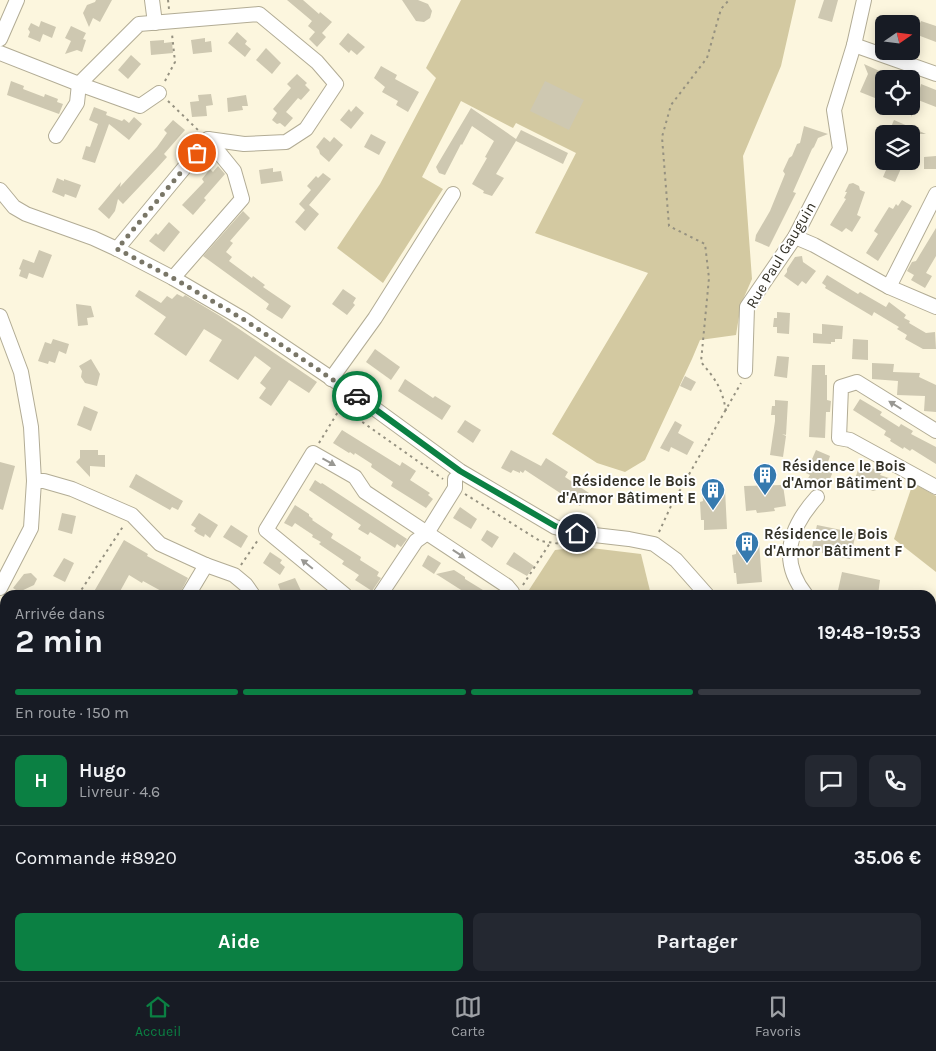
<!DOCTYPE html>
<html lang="fr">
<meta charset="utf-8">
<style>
:root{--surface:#171b24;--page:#242831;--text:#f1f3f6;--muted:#9ea1a6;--line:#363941;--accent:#0b8043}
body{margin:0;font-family:Karla,sans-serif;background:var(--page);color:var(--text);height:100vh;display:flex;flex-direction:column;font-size:19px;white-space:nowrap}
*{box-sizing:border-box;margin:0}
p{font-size:16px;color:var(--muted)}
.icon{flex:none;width:28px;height:28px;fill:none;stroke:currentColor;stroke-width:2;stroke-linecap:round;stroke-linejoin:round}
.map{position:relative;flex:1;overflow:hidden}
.panel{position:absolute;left:0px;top:590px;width:936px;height:391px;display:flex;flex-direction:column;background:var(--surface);border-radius:15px 15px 0 0;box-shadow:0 2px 12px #0003}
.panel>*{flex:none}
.needle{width:32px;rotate:76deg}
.tools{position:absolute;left:875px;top:15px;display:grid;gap:10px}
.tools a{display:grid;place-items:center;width:45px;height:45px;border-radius:8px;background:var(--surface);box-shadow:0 2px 12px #0003;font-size:25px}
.pin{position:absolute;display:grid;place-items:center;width:42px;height:42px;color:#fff;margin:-21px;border:2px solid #fff;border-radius:50%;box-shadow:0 1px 5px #0007}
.courier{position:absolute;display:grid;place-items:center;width:50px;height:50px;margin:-25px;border:4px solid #0b8043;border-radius:50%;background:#fff;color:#222;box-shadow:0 1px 6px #0007}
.headline em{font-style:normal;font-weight:700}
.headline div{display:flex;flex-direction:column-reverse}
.headline{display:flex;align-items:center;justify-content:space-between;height:85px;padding:0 15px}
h1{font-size:32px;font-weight:700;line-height:38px}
.bar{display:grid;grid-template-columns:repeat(4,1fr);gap:8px 5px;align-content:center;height:60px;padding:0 15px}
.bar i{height:6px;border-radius:4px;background:var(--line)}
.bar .on{background:var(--accent)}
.bar p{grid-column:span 4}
.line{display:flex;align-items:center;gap:12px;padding:0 15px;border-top:1px solid var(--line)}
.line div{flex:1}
.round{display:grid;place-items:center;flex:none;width:52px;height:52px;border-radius:8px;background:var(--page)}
.action{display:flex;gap:10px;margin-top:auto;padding:10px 15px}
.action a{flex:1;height:58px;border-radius:8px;background:var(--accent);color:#fff;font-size:20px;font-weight:700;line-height:58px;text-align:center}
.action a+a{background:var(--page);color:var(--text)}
.tabs{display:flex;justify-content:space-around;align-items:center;height:70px;border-top:1px solid var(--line);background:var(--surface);font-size:14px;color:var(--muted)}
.tabs a{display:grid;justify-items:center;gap:2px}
.tabs .on{color:var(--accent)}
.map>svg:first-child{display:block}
.green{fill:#d3c9a1}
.building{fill:#cec8b1}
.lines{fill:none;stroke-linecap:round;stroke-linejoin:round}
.minor-casing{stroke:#b2ac95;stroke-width:16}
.path{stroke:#959180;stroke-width:2;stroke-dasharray:2.5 4;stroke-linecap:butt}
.minor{stroke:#fff;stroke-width:14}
.oneway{fill:#999893}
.done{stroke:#797667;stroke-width:5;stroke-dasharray:0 9}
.route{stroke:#0b8043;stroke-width:6}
.labels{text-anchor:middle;stroke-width:4;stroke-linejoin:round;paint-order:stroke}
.street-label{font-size:15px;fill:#333127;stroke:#fff}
.poi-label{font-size:15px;font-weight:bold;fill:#333127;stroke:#fff;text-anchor:start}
</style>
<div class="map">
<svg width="936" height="981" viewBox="0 0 936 981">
<rect width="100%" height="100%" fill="#fcf6de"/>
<!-- green -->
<g class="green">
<path d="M461,0H796L781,66L743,156L752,279L741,304L736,335L700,340L692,359L645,460L625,472L597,463L552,434L648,273L535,233L576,153L516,123L513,128L461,101L422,177L443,189L383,283L337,248L380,184L436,78L426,68Z"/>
<path d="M913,483L936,496V572L894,539Z"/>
<path d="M583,547L641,554L651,595H529L527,593L555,550Z"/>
</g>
<!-- building -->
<g class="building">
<path d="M96,0H112L100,22L93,18L89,27L83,13L87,5L95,2Z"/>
<path d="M287,0H303L319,14L320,12L332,22L322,33L326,37L317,47L309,39L315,32L308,26L312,21Z"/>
<path d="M402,0H418L428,4L432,11L430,18L424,22L416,21Z"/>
<path d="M824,0H838L832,22L818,18Z"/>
<path d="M41,21L56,27L52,38L43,34L40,42L28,37L30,32L28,29L31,23L39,27Z"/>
<path d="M921,21L936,26V42L915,34Z"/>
<path d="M71,26L86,33L83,39L86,40L82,52L77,50L65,54L71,41L65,38Z"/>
<path d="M237,32L247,41L245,44L251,49L245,57L228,43Z"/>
<path d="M348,33L365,47L357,55L351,50L349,53L339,44Z"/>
<path d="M205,38V42L211,41L212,52L193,54L191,40Z"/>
<path d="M164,40V43L172,42L173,53L151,55L150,41Z"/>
<path d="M266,48L281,63L272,74L256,60Z"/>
<path d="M131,55L141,64L128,79L118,70Z"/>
<path d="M864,64L884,73V84L881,83L875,98L860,92L868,74Z"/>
<path d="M381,66L397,75L395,79L419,92L408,112L396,105L398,101L382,92L385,87L374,78Z"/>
<path d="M297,74L307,83L305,85L310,90L301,100L298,98L286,112L293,118L285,127L280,123L277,124L272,120L277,113L273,109L291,88L287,84Z"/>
<path d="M11,81L24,86L23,89L44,97L45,94L58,99L57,102L63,104L59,114L7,95Z"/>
<path d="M545,81L584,100L569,130L530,111Z"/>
<path d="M911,84L920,88L921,84L936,90V107L918,100L911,117Z"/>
<path d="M211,94L213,105L206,106L207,116L192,117L190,102L199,101L198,95Z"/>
<path d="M246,95L248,106H242L243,110L228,112L227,98Z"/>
<path d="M356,106L364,113L351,129L340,120L349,109L351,112Z"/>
<path d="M94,107L107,112L106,115L122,121L124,119L129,123L134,117L142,124L129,140L109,124L95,163L82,159L86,146L90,147L98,124L89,120Z"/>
<path d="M471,108L516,139L521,130L568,153L563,164L516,141L496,174L504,178L492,196L483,193L484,191L472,184L487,158L485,157L494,141L472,126L462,145L461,144L445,175L439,173L436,167Z"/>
<path d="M173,120L185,130L164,154L167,157L158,167L123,204L118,199L115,211L109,219L98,209L121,182L120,187L157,147L167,133L164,130Z"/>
<path d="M894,120L926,134H888Z"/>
<path d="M804,126L828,134L818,138L814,147L812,149L793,192L796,193L769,247L755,241L756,235L770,211L785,174L783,171L789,158L792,156L797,144L800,143Z"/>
<path d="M371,134L386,142L379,155L364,147Z"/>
<path d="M324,137L330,142L334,137L343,145L329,162L320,154L319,150L316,147Z"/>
<path d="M936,156V169H924V157Z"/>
<path d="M884,161H896L903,164L895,182L883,177L886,170L881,168Z"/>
<path d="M218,166L225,174L204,198L206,200L193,215L182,205L204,182L202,179L210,169L213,172Z"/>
<path d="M273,168V172L281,171L283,181L261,184L259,170Z"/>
<path d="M323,173L331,179L309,205L319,214L305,231L295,222L305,210L299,204L311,190L307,186L316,176L318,178Z"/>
<path d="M57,178L64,181V179L81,185L76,198L65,194L64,197L52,192Z"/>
<path d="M853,183L859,186L860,190L865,192L857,215L861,217L852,232L846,228L842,232L830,225L846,199L844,198L847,192H845L849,184Z"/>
<path d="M902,200L912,206L878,261L866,253L878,234L874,231L889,207L893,209L896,204L898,206Z"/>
<path d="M243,211L250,218L230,241L233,243L226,252L232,257L229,261L252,278L253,276L265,285L263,287L291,306L282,319L266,309L269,304L203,256Z"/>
<path d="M169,222L180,232L164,252L149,241L156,233L158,235Z"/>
<path d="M936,228V256L926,273L932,276L925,288L911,280L914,275L907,271L912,262L916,261Z"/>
<path d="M39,250L52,255L43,278L29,273L27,279L19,276L21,270L19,269L23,259L34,263Z"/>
<path d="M802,256L803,262L816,271L806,284L802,281L798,286L784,276L787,272V269L795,257Z"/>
<path d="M827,275L858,294L860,292L886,307L889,302L906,315L904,318L910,321L909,323L926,333L935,332L936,349H923L905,339L907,335L897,329L899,327L874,312L872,316L825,288L826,286L822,283Z"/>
<path d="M343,289L356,298L353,303L355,305L347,315L332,304Z"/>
<path d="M139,290L161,303L167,296L172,299L177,294L183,297L185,295L220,316L317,382L309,393L289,380L271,406L259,398L266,388L260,383L271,368L255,356L238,380L209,361L222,340L204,329L186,356L154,334L166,317L135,296Z"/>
<path d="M76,304L91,306L94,317L87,318L88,325L78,326Z"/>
<path d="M777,312L790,313L789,334L777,333V327H773L774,318H777Z"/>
<path d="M822,324L843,326L842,339H835V342H831V344L813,343V333L822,334Z"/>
<path d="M53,339L69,344L66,354L59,351L55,363L49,361L48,364L38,361L45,342L51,344Z"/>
<path d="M853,339L868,340V360L852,359Z"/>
<path d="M375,349L400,367L391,380L366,362Z"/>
<path d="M777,356L789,357L787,378L774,376Z"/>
<path d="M91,359L100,374L97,386L85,383L81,377L82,371L79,366Z"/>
<path d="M872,363L894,364L893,372L920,373L919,377L936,385V412L924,411L925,396L897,395L898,381L872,379Z"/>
<path d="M812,365H825V375H827V400L831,401L830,412H826L825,438L809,437Z"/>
<path d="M685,376L696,382L691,391L680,386Z"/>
<path d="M405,379L433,398L435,396L451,406L442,420L398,391Z"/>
<path d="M860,399L882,412L880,415L899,427L901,424L913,431L911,434L936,447V464L912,449L910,451L904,447L903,449L890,441L891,439L884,435L886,431L853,410Z"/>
<path d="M775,400L788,401L786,435L782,434L786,436L783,457L770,455L775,421V415H771L772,406H775Z"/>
<path d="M84,406L98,412L91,431L77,425Z"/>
<path d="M465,420L481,430L473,443L457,432Z"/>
<path d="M675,421L682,425L678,433L694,442L687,455L671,447L669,452L660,448Z"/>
<path d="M342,430L400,466L402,462L416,471L410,480L430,493L428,495L433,499L426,508L391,486L393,482L371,467L372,464L355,453L354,455L350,452L349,453L333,443Z"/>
<path d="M80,450H98V455H105V467L90,466V477L76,462L80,458Z"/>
<path d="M511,450L541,466L546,458L568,472L565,477L589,493L580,506L525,470L523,473L520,471V473L513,470L511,473L501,468Z"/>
<path d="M816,450L830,456L826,468L831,471L832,474L826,488L807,480L810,475L806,473Z"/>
<path d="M0,462L15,466L3,510L0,509Z"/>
<path d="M859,467L867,470L869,467L882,472L880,475L889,478L887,483L890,486L873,491L861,486V484L854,482Z"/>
<path d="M136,474L183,501L178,510L172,507L170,510L129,487Z"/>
<path d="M315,480L321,484L322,483L407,539L401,547L397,544L395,548L370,532L368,535L358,529L361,525L309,490Z"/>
<path d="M783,485L786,506L774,508L775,511L757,513L756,510L746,511L744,486Z"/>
<path d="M725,489L727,529L704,530V520H701L700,502L703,501L702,490Z"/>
<path d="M295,505L309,514V516L313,519L312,520L333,534L331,538L361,557L360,560L379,572L377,576L381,578L372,591L355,580L359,575L342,564L344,561L319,544L321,542L312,537L313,535L295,523L292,527L284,523Z"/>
<path d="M460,507L477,519L471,529L453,518Z"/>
<path d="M62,513L76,516L72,534L58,530Z"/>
<path d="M199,513L218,525L210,538L205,534L204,537L198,534L194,531L196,528L191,525Z"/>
<path d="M231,525L248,536L241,548L223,537Z"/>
<path d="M817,525L856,533L850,559L822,553V549L812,547Z"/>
<path d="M487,530L499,537L492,548L481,540Z"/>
<path d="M124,540L148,554L147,556L188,578L179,595H162L163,592L143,581L142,583L129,575L118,595H92Z"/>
<path d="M759,542L762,582L737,584L736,573H734L732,555L736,554V543Z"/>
<path d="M270,552L282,560L280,563L285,567L280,575L263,563Z"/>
<path d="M514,552L534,566L527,576L506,564Z"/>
<path d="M428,555L441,563L434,574L422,566Z"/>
<path d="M64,558L74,563L65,582L53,576Z"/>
<path d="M454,570L465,577V579L491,595H469L436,574Z"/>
<path d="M842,572L880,580L878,595H837Z"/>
<path d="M31,573L37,579L34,585L19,592L13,588L24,574Z"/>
<path d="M295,578L303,595H282L278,584Z"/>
</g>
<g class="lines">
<!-- minor casing -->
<g class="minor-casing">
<g id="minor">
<path d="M152,0L155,23"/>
<path d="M0,39L17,0"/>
<path d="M854,45L936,74"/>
<path d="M0,53L79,84L139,24L259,14L317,62L336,84L306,129L286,142L244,144L208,139L117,249"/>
<path d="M56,136L77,103L79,84L140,106L159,93"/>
<path d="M0,190L14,207L26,214L93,238L117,249L173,278L243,319L356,395L460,471L555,527L577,533L629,539L654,544L676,560L707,595"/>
<path d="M795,237L814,245L889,287L936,194"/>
<path d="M173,278L242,199L234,171L208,139"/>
<path d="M889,287L936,307"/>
<path d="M0,316L21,372L31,427L34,481L31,528L0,588"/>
<path d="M745,371L747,307L795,237L840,149L834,110L854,45L864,0"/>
<path d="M331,379L375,318L453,194"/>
<path d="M936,431L857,382L841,387L839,438L850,440L936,487"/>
<path d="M34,481H44L72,489L132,515L160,544L206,565L234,575L246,585L253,595"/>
<path d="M188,595L206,565"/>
<path d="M345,595L266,530L313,453L355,477L365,492L507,586L512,592L513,595"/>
<path d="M380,595L416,541L427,533L455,488V479"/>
<path d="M806,595C778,560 790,527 817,497"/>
<path d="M931,669L936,683"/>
<path d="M931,756L936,753"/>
<path d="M931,803L936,805"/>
<path d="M0,910L5,915"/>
<path d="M62,976L65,981"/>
<path d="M150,976L151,978"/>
<path d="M77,981L84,976"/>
<path d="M485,981L501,976"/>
</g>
</g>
<!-- path -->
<g class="path">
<path d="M168,0L169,9"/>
<path d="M165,81L175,62L172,34"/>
<path d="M168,101L199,131"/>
<path d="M341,407L443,479"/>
<path d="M726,411C722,388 716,380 701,362L709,278L705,244L669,226L662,137L671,105L707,58L721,9L729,0"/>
<path d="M319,443L344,402"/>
<path d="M465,494L540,541L569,545"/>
<path d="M659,532L671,506L741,383"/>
<path d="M241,565L258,540"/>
<path d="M523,585L550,543"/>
<path d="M78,595L124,525"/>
<path d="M0,759L5,761"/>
</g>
<!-- minor -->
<use href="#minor" class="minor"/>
</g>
<!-- one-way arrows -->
<defs><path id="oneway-solid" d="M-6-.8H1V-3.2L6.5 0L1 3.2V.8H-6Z" transform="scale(1.25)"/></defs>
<g class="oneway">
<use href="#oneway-solid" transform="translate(895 405) rotate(-148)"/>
<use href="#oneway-solid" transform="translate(329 462) rotate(29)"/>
<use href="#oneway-solid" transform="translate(459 554) rotate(33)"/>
<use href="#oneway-solid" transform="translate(307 564) rotate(-141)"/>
</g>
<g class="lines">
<!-- done -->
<path class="done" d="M197,153L117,249L173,278L243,319L357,396"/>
<!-- route -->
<path class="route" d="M357,396L460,471L555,526L577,533"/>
</g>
<!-- icons -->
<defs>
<g id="building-pin" transform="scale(1.25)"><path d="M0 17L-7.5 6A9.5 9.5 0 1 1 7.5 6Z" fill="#367aaf" stroke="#fff"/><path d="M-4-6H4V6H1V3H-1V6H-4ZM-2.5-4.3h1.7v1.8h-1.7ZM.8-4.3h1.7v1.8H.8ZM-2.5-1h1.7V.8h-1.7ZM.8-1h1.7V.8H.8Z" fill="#fff"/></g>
</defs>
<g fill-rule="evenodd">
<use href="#building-pin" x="765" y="475"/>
<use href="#building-pin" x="713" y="490"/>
<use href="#building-pin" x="747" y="543"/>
</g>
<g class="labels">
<!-- street labels -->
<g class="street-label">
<text transform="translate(781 255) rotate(-59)" y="5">Rue Paul Gauguin</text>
</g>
<!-- poi labels -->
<g class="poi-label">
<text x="782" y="471">Résidence le Bois<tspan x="782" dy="17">d'Amor Bâtiment D</tspan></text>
<text x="696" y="486" text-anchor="end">Résidence le Bois<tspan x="696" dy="17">d'Armor Bâtiment E</tspan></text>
<text x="764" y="539">Résidence le Bois<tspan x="764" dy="17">d'Armor Bâtiment F</tspan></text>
</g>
</g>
</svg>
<div class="tools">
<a><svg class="needle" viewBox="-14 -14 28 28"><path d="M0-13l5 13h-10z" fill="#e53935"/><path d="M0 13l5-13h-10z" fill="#9ea1a6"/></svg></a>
<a><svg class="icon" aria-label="locate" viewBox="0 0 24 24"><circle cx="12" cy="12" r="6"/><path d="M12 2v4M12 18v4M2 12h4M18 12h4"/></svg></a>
<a><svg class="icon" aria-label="layers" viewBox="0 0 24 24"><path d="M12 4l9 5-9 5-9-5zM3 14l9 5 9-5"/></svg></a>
</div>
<div class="pin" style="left:197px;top:153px;background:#ea580c"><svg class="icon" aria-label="bag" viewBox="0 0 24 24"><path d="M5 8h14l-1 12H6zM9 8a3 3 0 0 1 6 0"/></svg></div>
<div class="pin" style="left:577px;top:533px;background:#1f2937"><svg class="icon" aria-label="home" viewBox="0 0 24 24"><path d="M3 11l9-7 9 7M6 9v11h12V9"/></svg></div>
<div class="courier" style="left:357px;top:396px"><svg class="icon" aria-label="car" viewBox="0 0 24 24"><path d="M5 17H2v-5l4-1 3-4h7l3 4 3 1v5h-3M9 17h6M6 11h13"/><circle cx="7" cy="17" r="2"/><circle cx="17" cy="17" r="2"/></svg></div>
<section class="panel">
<div class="headline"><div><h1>2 min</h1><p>Arrivée dans</p></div><em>19:48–19:53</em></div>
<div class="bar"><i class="on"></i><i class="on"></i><i class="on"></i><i></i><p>En route · 150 m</p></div>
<div class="line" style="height:90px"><b class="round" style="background:var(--accent);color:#fff">H</b><div><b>Hugo</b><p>Livreur · 4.6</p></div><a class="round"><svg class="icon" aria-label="chat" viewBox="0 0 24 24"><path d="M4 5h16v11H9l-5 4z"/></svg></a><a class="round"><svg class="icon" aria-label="phone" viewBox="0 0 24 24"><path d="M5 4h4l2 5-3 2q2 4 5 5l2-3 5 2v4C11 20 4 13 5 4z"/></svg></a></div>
<div class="line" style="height:65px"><div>Commande #8920</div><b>35.06 €</b></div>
<div class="action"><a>Aide</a><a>Partager</a></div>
</section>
</div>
<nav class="tabs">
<a class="on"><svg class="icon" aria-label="home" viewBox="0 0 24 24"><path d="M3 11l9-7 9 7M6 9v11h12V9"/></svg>Accueil</a>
<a><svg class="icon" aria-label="map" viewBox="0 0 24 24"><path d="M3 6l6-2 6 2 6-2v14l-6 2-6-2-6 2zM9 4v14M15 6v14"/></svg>Carte</a>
<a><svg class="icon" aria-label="saved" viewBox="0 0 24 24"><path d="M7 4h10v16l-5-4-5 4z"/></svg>Favoris</a>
</nav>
